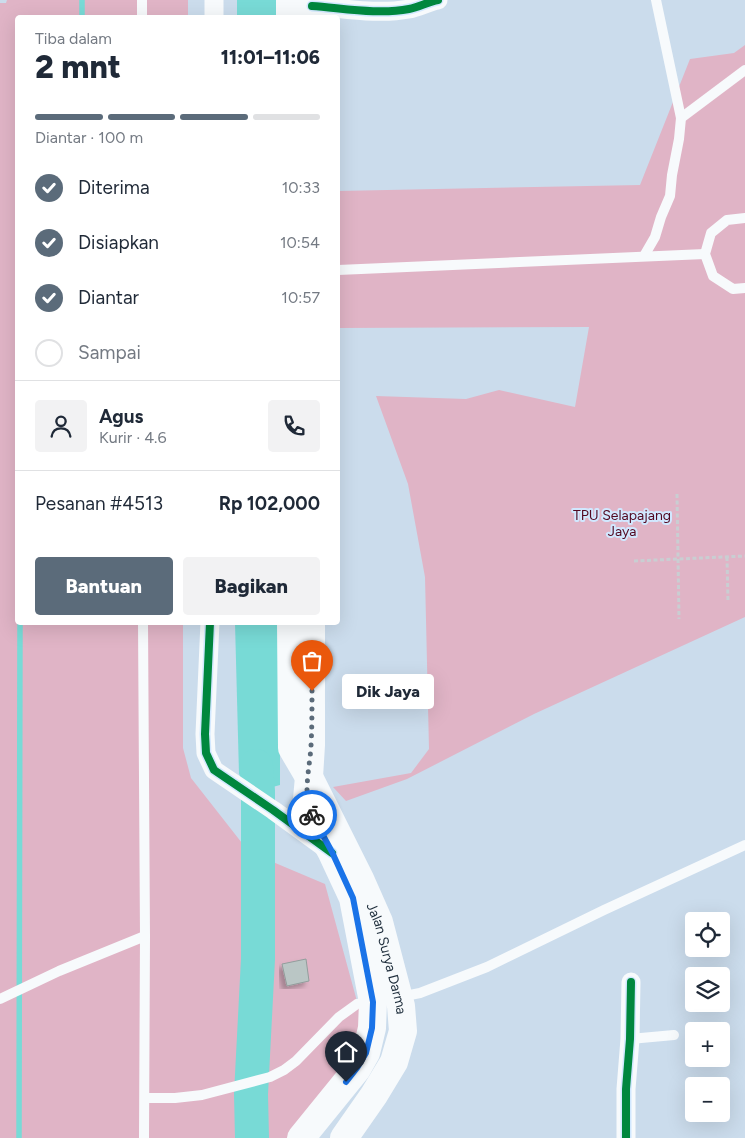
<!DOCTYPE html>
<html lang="id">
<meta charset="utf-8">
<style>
:root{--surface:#fff;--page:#f2f2f3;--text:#1f2937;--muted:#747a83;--line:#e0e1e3;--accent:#5b6b7a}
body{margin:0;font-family:Figtree,sans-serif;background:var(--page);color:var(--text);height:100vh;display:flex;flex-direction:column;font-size:19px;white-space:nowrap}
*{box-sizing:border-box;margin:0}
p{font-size:16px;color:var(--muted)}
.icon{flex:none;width:28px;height:28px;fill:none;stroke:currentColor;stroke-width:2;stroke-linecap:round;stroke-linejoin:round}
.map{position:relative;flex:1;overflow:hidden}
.panel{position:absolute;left:15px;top:15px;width:325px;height:610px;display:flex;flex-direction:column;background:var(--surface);border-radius:5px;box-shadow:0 5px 20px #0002}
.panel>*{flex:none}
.controls{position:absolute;left:685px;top:912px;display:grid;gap:10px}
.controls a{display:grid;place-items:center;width:45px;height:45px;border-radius:5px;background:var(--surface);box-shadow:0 5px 20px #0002;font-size:25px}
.pin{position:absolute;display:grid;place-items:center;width:42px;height:42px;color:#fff;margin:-51px -21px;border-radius:50% 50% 50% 0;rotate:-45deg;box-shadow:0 0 5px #0007}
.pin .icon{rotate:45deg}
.courier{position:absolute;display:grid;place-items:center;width:50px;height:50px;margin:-25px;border:4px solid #1a73e8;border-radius:50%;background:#fff;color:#222;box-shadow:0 1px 6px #0007}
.bubble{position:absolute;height:35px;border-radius:5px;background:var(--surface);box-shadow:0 5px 20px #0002;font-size:16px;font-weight:800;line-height:35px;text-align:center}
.overview em{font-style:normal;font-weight:800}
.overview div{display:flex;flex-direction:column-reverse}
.overview{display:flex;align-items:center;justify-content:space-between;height:85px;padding:0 20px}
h1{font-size:32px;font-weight:800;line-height:38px}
.bar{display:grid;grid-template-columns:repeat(4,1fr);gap:8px 5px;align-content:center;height:60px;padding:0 20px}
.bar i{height:6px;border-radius:4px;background:var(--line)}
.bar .selected{background:var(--accent)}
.bar p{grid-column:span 4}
.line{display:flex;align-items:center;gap:12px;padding:0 20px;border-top:1px solid var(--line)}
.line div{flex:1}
.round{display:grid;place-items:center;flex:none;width:52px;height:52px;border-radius:5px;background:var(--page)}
ol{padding:0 20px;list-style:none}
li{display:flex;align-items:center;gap:15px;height:55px}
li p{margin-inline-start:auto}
li .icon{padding:5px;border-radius:50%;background:var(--accent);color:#fff;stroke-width:4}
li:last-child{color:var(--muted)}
li i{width:28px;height:28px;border:2px solid var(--line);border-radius:50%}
.cta{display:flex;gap:10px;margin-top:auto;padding:10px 20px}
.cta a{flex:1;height:58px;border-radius:5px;background:var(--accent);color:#fff;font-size:20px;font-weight:800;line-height:58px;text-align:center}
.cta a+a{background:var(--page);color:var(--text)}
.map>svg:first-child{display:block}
.green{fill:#e0b4c6}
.water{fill:#78dad6}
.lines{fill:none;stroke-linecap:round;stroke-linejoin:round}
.stream{stroke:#78dad6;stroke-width:5.5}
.river{stroke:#78dad6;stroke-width:34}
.building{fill:#bac6c5;stroke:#929d9c;filter:url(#shadow)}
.path{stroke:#c9ced2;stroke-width:3;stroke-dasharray:4 2.5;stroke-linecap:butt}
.service{stroke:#f7fafc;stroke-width:10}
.minor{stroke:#f7fafc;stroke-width:19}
.secondary{stroke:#f7fafc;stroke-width:28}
.primary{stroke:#f7fafc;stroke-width:28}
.cycleway-casing{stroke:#d1e8ff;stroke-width:11}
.cycleway{stroke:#00873e;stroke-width:8}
.done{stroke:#5b6b7a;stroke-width:5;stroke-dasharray:0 9}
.route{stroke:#1a73e8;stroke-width:6}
.labels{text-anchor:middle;stroke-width:4;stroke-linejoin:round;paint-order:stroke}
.park-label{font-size:14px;fill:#520821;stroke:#d1e8ff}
.street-label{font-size:14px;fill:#1f2e3c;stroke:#d1e8ff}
</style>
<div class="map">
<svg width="745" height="1138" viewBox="0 0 745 1138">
<defs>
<filter id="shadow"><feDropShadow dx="-4.5" dy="4.5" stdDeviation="2.5" flood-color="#0004"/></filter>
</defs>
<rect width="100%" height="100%" fill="#cbdcec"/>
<!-- green -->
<g class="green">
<path d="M7,0H188V17L18,18V622L183,623V748L191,778L249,852L325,884L361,1016L365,1046L288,1138H0V3H6Z"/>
<path d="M745,45V617L534,714L407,779L346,801L333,787L411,773L429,749L425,577L408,484L376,396L466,399L499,390L575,407L589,327L338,328V191L640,185L690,59L734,53Z"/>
</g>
<!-- water -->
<g class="water">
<path d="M237,0H279V17L237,18Z"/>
<path d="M235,623H280V785L258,791L239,774Z"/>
</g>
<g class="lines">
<!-- stream -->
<g class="stream">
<path d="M82,0V18"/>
<path d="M19,1138L20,622"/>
</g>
<!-- river -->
<path class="river" d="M252,1138L251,1094L258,959V791L256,766"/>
</g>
<!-- building -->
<path class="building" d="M306,959L309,981L287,986L282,964Z"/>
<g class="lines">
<!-- path -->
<g class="path">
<path d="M677,494L679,619"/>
<path d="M727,557L728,602"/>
<path d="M634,561L745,556"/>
</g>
<!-- service -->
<g class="service">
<path d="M656,0L681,118"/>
<path d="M142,18V0"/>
<path d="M745,218L727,220L711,233L705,254L713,276L733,289L745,288"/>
<path d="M644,256L655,237L661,217L670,196L672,175L679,139L681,118L745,70"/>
<path d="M338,270L705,254"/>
<path d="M143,622L145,936L144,1138"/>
<path d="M400,997L420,993L487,967L604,910L745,845"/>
<path d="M0,999L59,971L145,936"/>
<path d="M630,1039L674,1035"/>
<path d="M145,1098H175L202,1095L270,1077L284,1070L296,1061L339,1017L357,1004L371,1002"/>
</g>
<!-- minor -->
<g class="minor">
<path d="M312,6C342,8 378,15 409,9C419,7 428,2 438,0"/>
<path d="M214,18V0"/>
<path d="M210,622L205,734L206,753L214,770L273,810L328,850"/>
<path d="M626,1138V1089L630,1039L631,982"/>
</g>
<!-- secondary -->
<path class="secondary" d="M301,1138L357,1069L366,1053L372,1028L373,1002L353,898L332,853L309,810L307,799L309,777"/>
<!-- primary -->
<g class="primary">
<path d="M290,18V0"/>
<path d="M312,18V0"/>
<path id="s1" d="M291,622L292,748L309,777L360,879L379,922L401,1006L403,1031L394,1062L374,1095L344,1138"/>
<path d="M309,777L311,745V622"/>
</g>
<!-- cycleway casing -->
<g class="cycleway-casing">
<g id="cycleway">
<path d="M312,6C342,8 378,15 409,9C419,7 428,2 438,0"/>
<path d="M210,622L205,734L206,753L214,770L273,810L332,853"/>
<path d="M626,1138V1089L630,1039L631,982"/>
</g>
</g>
<!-- cycleway -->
<use href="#cycleway" class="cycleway"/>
</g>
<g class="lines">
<!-- done -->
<path class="done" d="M312,691C312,709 312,727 311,746C310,766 302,797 312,815"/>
<!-- route -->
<path class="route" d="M312,815L332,852L353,898L373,1002L372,1028L366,1053L357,1068L346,1082"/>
</g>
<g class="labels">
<!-- park labels -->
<g class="park-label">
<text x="622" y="520">TPU Selapajang<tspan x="622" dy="16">Jaya</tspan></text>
</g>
<!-- street labels -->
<g class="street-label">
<text dy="5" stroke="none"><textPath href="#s1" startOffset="358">Jalan Surya Darma</textPath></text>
</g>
</g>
</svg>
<div class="controls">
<a><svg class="icon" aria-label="locate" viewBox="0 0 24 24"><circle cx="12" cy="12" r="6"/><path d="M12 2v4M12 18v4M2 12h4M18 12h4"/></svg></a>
<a><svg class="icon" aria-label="layers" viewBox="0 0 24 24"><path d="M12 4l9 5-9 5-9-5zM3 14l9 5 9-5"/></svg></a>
<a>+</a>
<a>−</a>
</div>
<div class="pin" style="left:312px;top:691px;background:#ea580c"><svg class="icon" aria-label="bag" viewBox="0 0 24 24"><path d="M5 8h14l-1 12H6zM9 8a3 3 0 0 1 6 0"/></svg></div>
<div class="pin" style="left:346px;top:1082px;background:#1f2937"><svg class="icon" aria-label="home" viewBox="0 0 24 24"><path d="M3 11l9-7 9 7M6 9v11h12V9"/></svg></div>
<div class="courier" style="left:312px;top:815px"><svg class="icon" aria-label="bike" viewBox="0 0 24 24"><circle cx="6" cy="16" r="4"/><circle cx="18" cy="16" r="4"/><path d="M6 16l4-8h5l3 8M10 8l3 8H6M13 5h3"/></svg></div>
<div class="bubble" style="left:342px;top:674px;width:92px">Dik Jaya</div>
<section class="panel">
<div class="overview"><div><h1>2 mnt</h1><p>Tiba dalam</p></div><em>11:01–11:06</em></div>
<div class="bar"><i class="selected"></i><i class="selected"></i><i class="selected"></i><i></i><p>Diantar · 100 m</p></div>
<ol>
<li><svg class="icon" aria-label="check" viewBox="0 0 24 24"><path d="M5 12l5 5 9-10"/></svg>Diterima<p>10:33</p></li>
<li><svg class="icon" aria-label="check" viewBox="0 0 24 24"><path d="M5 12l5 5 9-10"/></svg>Disiapkan<p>10:54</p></li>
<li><svg class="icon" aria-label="check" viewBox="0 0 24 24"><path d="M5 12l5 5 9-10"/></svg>Diantar<p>10:57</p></li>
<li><i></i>Sampai</li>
</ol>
<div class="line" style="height:90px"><a class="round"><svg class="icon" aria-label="person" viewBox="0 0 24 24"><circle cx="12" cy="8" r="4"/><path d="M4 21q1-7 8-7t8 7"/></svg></a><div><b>Agus</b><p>Kurir · 4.6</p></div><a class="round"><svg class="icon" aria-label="phone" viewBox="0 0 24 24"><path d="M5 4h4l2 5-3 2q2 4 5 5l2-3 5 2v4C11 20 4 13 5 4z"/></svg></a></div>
<div class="line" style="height:65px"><div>Pesanan #4513</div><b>Rp 102,000</b></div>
<div class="cta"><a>Bantuan</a><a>Bagikan</a></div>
</section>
</div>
